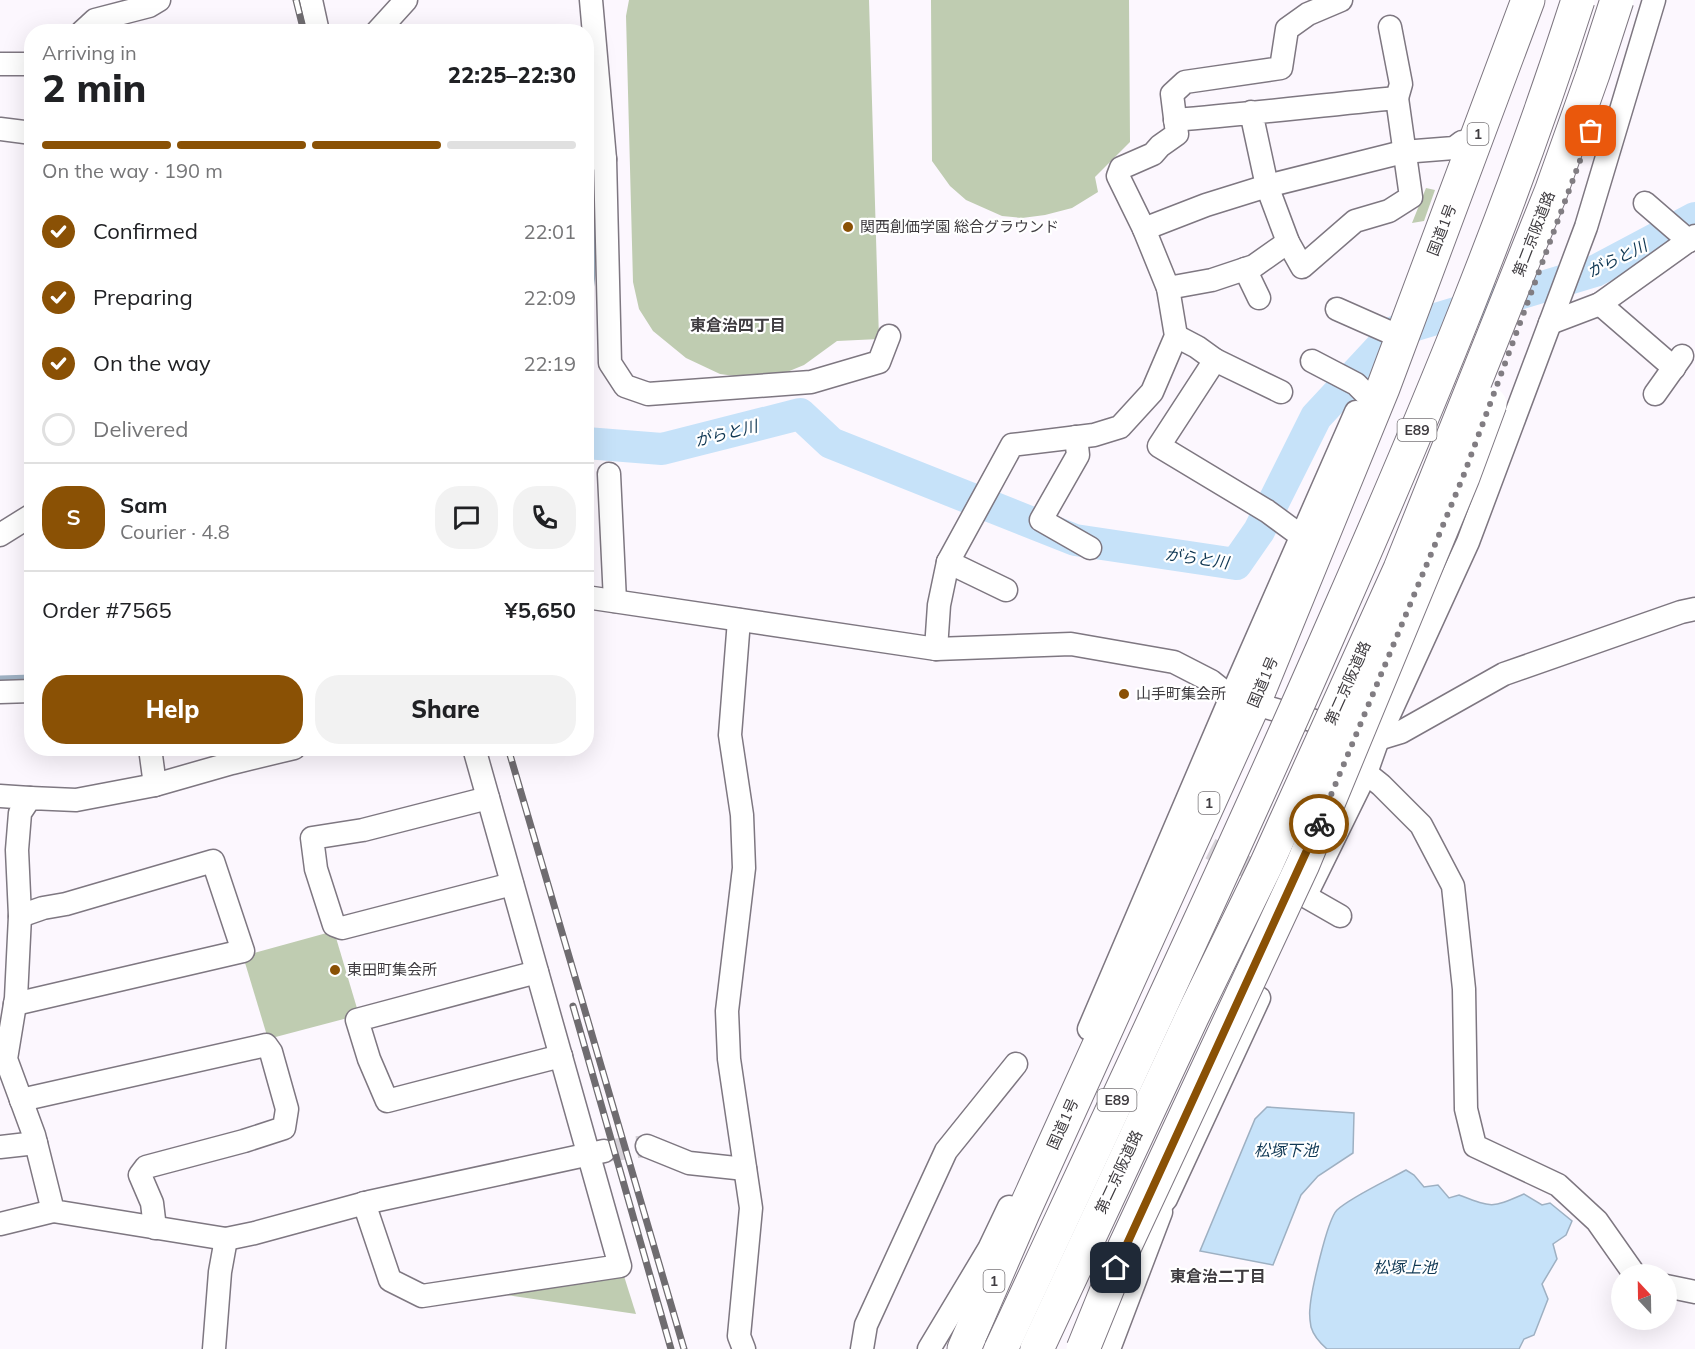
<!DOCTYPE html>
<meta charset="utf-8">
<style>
:root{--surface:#fff;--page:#f2f2f2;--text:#202124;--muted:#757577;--line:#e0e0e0;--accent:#8a5105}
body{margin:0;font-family:Mulish,"Noto Sans JP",sans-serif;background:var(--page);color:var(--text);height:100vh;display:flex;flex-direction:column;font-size:22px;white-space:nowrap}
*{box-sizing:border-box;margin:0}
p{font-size:20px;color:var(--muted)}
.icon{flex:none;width:33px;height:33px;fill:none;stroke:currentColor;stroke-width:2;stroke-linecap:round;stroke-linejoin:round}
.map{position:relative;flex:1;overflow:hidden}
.sheet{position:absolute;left:24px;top:24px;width:570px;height:732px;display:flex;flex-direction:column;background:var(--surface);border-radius:24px;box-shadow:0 6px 24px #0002}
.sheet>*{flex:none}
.needle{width:39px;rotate:338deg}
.buttons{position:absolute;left:1611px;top:1264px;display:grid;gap:12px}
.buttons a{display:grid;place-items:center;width:66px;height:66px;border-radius:50%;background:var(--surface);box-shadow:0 6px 24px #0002;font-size:30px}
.pin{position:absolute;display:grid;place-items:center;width:51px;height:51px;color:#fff;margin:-26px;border-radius:12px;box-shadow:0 3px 9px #0006}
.courier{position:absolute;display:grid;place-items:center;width:60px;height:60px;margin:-30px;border:4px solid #8a5105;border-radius:50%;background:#fff;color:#222;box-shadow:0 2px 8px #0007}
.head em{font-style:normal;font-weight:800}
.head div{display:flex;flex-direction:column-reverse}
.head{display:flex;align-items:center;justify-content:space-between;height:102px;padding:0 18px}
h1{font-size:39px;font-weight:800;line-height:45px}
.bar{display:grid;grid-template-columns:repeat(4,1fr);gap:9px 6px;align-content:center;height:72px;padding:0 18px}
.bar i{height:8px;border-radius:4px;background:var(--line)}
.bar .current{background:var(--accent)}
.bar p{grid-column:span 4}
.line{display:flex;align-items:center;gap:15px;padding:0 18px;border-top:2px solid var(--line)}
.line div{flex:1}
.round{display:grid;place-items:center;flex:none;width:63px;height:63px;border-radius:24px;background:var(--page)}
ol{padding:0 18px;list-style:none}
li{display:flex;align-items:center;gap:18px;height:66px}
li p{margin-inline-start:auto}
li .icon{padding:6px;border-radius:50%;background:var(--accent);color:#fff;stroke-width:4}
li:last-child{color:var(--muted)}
li i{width:33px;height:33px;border:3px solid var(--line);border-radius:50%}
.primary-button{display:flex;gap:12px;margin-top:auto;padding:12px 18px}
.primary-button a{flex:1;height:69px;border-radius:24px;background:var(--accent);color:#fff;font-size:24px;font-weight:800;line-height:69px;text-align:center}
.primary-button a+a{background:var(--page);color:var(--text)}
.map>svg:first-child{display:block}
.green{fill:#bfccb1}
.water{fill:#c6e2f9;stroke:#9eb0c2;stroke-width:1.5}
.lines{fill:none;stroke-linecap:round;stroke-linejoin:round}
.stream{stroke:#9eb0c2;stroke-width:5}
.river{stroke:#c6e2f9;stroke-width:32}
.minor-tunnel{stroke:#d6d2d8;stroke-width:22;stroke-dasharray:22 11;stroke-linecap:butt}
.minor-casing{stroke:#7e7781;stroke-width:25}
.highway-casing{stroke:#7e7781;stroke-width:35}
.minor{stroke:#fff;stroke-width:22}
.highway{stroke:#fff;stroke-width:33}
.rail-casing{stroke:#6f6c70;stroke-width:7}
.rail{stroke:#fff;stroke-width:4.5;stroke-dasharray:14;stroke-linecap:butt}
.highway-bridge-casing{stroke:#7e7781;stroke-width:35;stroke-linecap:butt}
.highway-bridge{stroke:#fff;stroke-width:33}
.done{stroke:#817d82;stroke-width:6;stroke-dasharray:0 10.8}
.route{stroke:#8a5105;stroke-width:8}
.poi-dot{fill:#8a5105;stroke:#fff;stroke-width:2}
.labels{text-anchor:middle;stroke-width:4.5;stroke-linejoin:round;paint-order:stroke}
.shield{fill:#fff;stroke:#797679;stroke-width:1.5}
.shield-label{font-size:14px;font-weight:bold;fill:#3f3c40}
.poi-label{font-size:15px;fill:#3f3c40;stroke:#fff;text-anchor:start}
.street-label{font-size:15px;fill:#3f3c40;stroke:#fff}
.water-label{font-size:16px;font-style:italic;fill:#103854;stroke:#fff}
.neighbourhood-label{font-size:16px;font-weight:bold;fill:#3f3c40;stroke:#fff}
</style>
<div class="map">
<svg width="1695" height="1349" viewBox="0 0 1695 1349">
<rect width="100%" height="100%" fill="#fcf7fe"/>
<!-- green -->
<g class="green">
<path d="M629,0H869L879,339L837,341L804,365L787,372L742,377L720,374L686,358L653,331L639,309L633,282L626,16Z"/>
<path d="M931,0H1129L1130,142L1095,177L1098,192L1072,208L1045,215L1022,218L1002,216L966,200L950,186L932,161Z"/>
<path d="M1426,188L1435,190L1424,221L1412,223Z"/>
<path d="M334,931L359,1015L268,1039L243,956Z"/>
<path d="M623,1273L636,1314L507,1295Z"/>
</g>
<!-- water -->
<g class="water">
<path d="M1267,1107L1354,1113L1353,1153L1318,1176L1301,1195L1273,1265L1200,1251L1255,1119Z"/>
<path d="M1406,1170L1414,1175L1424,1187L1438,1185L1449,1198L1459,1195C1493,1208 1491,1208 1524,1194L1542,1205L1550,1203L1572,1221L1566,1235L1553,1244L1557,1259L1542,1284L1548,1299L1534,1335L1524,1339L1519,1349H1327C1320,1343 1314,1337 1311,1327C1310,1321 1309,1314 1310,1308C1311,1292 1327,1220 1337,1210C1351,1197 1388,1180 1406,1170Z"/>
</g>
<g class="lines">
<!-- stream -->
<g class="stream">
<path d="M590,114L592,141"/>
<path d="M586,330L593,275V168"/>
<path d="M0,678L32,677"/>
</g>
<!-- river -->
<path class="river" d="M586,443L662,449L800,414L831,443L1075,540L1236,564L1259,531L1316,417L1396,331L1595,271L1695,218"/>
<!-- minor-tunnel -->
<g class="minor-tunnel">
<path d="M1181,834L1275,881"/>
<path d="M604,1151L647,1146"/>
</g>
<!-- minor casing -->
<g class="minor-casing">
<g id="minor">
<path d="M311,0L318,32"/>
<path d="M1390,27L1401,84L1397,98"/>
<path d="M82,32L95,20L149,6L159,0"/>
<path d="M377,32L406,0"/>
<path d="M0,64H32"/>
<path d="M1175,120C1249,114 1323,105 1397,98L1411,197L1389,211L1355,221L1302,267L1288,242L1267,186L1251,112"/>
<path d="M0,129L32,133"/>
<path d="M586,158L605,159L591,0"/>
<path d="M605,159L610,363L625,386L648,394L811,382L879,362L889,336"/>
<path d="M1645,203L1689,241"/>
<path d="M1144,229L1206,205L1267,186L1403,152L1454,148L1462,142"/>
<path d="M1245,269L1259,298"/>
<path d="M1168,288L1212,280L1254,266L1288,242"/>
<path d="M1600,304L1674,368"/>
<path d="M1337,309L1389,332"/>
<path d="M1550,323L1600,304L1695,236"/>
<path d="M1176,336L1197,347L1215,360L1159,446L1267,511L1301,536"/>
<path d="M1215,360L1281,392"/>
<path d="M1312,361L1356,384L1365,393"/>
<path d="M1655,394L1682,356"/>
<path d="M1076,437L1078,455L1041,520L1090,548"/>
<path d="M609,474L615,601"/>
<path d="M0,535L32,515"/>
<path d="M948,562L1006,590"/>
<path d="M586,597L936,649L1071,644L1174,662L1211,681L1231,697L1378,739L1401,732L1504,674L1681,612L1695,609"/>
<path d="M739,620L730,735L742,815L744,868L727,1011L729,1059L751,1208L739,1336L744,1349"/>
<path d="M936,649L939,605L948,562L1012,445L1094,435L1120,427L1152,392L1176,336L1168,288L1144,229L1118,176L1121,168L1153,154L1160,146L1177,134L1172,94L1185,82L1281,68L1287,29L1308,14L1341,0"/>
<path d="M0,692L32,691"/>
<path d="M150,748L155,785L76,800L30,798L20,813L17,850L20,916L16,998L6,1059L34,1135L53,1211L226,1239L220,1272L214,1349"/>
<path d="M1366,773L1381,785L1421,825L1453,886L1464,989L1466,1109L1475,1146L1558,1185L1597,1221L1635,1275"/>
<path d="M155,785L232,763L294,748"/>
<path d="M0,796L30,798"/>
<path d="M488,798L363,830L312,838L316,869L334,925L342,928L512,884"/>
<path d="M1306,895L1366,773L1378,739L1468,542L1586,227L1654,0"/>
<path d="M1305,896L1340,916"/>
<path d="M537,972L357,1020L369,1059L387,1101L561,1056"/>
<path d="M15,1004L243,951L213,861L66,904L43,908L20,916"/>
<path d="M1089,1029L1231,697L1356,412"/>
<path d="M21,1100L266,1045L271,1052L287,1109L284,1128L244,1141L146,1167L140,1175L152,1203L155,1228"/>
<path d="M647,1146L689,1163L745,1169"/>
<path d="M0,1147L36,1143"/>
<path d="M364,1203L390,1280L422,1296L620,1266L474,748"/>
<path d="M0,1224L53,1211"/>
<path d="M1144,1225L1166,1199L1259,998"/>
<path d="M226,1239L255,1233L369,1202L604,1151"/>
<path d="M1666,1286L1695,1292"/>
<path d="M862,1349L866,1325L946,1151L1016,1064"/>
<path d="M929,1349L989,1249L1009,1207"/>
<path d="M1109,1349L1161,1212"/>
</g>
</g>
<!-- highway casing -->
<g class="highway-casing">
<path id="highway" d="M964,1349L1023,1213L1254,703L1383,388L1528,0"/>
</g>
<!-- minor -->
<use href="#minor" class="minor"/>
<!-- highway -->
<use href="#highway" class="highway"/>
<!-- rail casing -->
<g class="rail-casing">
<g id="rail">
<path d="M296,0L304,32"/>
<path d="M508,748L684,1349"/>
<path d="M573,1006L671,1349"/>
</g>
</g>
<!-- rail -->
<use href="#rail" class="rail"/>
<!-- highway-bridge casing -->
<g class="highway-bridge-casing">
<g id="highway-bridge">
<path d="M1001,1349C1115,1104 1231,859 1339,611C1427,411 1511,209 1578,0"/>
<path d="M1037,1349L1192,1017L1266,865L1400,569L1551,192L1593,74L1617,0"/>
<path d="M1083,1349L1124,1248L1303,864L1463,477L1490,404"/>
</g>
</g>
<!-- highway-bridge -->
<use href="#highway-bridge" class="highway-bridge"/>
</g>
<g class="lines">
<!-- done -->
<path class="done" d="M1319,824L1463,477L1591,131"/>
<!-- route -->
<path class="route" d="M1116,1268L1319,824"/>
</g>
<!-- markers -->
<g class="poi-dot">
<circle cx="848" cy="227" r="6"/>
<circle cx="1124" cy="694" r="6"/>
<circle cx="335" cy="970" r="6"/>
</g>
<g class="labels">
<!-- shield labels -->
<g class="shield">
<rect x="1467.5" y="123" width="21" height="22" rx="4.5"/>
<rect x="1397.5" y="419" width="39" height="22" rx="4.5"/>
<rect x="1198.5" y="792" width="21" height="22" rx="4.5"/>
<rect x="1097.5" y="1089" width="39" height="22" rx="4.5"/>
<rect x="983.5" y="1270" width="21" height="22" rx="4.5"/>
</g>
<g class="shield-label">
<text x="1478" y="139">1</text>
<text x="1417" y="435">E89</text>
<text x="1209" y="808">1</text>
<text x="1117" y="1105">E89</text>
<text x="994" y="1286">1</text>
</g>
<!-- poi labels -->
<g class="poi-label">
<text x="860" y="232">関西創価学園 総合グラウンド</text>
<text x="1136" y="699">山手町集会所</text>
<text x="347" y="975">東田町集会所</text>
</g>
<!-- street labels -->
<g class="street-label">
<text transform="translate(1442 230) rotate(-69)" y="5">国道1号</text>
<text transform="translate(1534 234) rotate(-69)" y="5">第二京阪道路</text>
<text transform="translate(1263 682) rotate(-67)" y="5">国道1号</text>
<text transform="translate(1348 683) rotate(-66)" y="5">第二京阪道路</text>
<text transform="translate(1063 1124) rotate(-66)" y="5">国道1号</text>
<text transform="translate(1119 1172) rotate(-65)" y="5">第二京阪道路</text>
</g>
<!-- water labels -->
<g class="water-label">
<text transform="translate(1617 258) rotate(-26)" y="6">がらと川</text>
<text transform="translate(726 433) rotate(-14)" y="6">がらと川</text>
<text transform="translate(1197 558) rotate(8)" y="6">がらと川</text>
<text x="1286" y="1156">松塚下池</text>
<text x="1405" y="1273">松塚上池</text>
</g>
<!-- neighbourhood labels -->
<g class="neighbourhood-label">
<text x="738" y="331">東倉治四丁目</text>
<text x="1218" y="1282">東倉治二丁目</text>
</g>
</g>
</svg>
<div class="buttons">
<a><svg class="needle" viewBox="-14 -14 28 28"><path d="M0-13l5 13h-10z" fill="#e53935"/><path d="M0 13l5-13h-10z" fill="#757577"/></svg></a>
</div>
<div class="pin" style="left:1591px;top:131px;background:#ea580c"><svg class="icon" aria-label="bag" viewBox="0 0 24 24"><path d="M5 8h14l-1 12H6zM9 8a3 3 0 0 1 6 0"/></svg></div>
<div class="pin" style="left:1116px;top:1268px;background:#1f2937"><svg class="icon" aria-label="home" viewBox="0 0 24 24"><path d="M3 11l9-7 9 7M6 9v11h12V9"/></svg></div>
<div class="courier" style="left:1319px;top:824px"><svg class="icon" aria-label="bike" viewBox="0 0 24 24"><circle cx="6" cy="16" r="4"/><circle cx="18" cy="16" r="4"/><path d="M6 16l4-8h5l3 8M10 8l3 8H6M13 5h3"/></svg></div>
<section class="sheet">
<div class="head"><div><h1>2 min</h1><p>Arriving in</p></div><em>22:25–22:30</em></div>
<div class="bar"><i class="current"></i><i class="current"></i><i class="current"></i><i></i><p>On the way · 190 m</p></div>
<ol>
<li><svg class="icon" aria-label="check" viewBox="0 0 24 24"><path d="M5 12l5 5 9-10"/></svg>Confirmed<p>22:01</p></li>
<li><svg class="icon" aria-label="check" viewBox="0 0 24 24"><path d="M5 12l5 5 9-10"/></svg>Preparing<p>22:09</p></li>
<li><svg class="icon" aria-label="check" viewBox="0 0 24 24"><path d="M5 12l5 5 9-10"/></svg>On the way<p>22:19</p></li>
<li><i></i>Delivered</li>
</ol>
<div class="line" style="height:108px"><b class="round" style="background:var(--accent);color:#fff">S</b><div><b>Sam</b><p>Courier · 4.8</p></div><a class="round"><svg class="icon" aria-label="chat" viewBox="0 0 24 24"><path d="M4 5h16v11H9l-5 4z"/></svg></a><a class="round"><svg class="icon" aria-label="phone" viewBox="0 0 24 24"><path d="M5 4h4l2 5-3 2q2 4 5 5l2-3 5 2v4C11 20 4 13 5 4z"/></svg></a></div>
<div class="line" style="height:78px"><div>Order #7565</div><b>¥5,650</b></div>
<div class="primary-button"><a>Help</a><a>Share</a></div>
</section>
</div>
